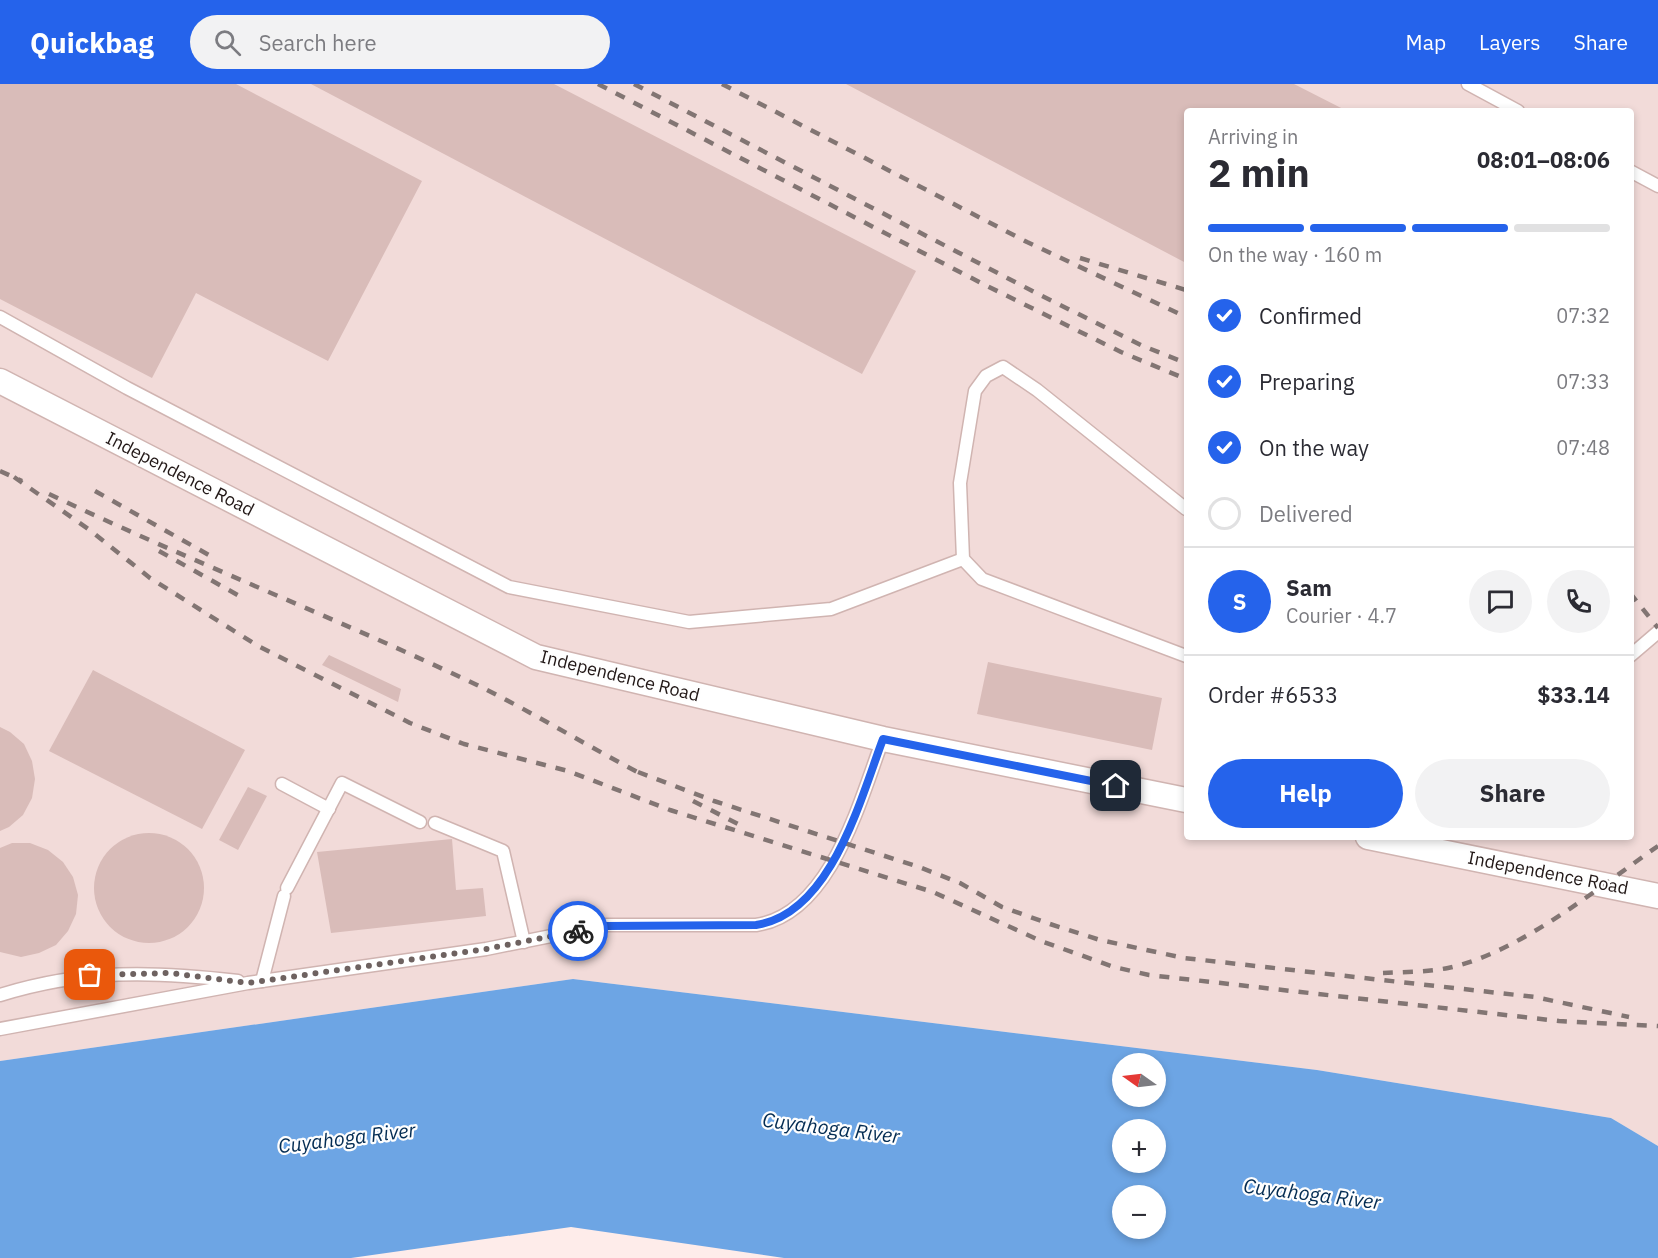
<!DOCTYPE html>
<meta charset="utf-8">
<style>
:root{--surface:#fff;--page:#f2f2f3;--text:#2b2b33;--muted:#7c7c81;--line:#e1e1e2;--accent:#2563eb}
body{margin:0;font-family:"IBM Plex Sans",sans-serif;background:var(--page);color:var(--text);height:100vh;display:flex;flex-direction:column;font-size:22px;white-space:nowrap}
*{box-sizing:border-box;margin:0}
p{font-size:20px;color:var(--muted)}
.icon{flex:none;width:33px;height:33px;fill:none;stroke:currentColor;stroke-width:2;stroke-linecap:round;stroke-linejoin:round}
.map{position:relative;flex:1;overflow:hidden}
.drawer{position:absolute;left:1184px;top:24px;width:450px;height:732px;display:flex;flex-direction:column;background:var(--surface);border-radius:6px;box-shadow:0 3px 9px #0003}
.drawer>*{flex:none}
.needle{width:39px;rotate:284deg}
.tools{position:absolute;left:1112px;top:969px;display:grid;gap:12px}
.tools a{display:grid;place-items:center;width:54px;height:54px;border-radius:50%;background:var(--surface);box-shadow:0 3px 9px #0003;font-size:30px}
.pin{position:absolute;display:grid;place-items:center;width:51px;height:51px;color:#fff;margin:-26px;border-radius:12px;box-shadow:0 3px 9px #0006}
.courier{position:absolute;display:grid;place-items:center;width:60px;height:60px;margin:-30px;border:4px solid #2563eb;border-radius:50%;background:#fff;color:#222;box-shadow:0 2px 8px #0007}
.head em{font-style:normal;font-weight:700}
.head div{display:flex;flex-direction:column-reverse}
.head{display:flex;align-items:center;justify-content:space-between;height:102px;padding:0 24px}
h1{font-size:39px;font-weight:700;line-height:45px}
.bar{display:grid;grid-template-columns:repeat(4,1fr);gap:9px 6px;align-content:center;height:72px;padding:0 24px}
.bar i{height:8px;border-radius:4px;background:var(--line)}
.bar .active{background:var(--accent)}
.bar p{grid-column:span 4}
.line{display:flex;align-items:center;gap:15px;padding:0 24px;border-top:2px solid var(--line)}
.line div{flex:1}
.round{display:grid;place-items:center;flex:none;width:63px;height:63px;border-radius:32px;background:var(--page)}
ol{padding:0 24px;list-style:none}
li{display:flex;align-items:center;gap:18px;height:66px}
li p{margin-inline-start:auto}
li .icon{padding:6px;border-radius:50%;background:var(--accent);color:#fff;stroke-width:4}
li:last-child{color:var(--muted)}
li i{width:33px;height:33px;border:3px solid var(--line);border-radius:50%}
.primary-button{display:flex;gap:12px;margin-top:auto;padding:12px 24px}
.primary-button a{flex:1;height:69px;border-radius:36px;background:var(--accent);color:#fff;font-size:24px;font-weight:700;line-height:69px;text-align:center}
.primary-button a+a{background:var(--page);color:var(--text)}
header{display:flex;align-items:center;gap:36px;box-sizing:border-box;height:84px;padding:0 30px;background:var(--accent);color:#fff}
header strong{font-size:28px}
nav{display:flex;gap:33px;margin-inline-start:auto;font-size:21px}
.search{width:420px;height:54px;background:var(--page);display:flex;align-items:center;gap:15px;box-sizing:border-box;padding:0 21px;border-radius:33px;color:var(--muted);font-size:22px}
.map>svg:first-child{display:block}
.built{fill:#f2dbd9;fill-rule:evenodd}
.water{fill:#6da5e4;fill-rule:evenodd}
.building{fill:#d9bcb9}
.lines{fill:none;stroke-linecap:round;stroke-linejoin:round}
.lane-casing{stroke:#d0b4b1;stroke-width:15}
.street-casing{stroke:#d0b4b1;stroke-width:27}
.lane{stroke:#fff;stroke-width:12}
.street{stroke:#fff;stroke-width:24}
.rail{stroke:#827573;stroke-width:4.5;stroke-dasharray:10 10;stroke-linecap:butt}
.done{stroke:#6e6260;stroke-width:6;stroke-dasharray:0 10.8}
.route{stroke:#2563eb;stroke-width:8}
.labels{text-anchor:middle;stroke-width:4.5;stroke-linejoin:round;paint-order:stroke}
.street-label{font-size:18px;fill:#211716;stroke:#fefefe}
.water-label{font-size:20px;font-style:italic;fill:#032c53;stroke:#fefefe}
</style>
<header>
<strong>Quickbag</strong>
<div class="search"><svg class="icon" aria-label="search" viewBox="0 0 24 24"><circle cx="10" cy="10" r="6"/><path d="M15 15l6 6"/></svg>Search here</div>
<nav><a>Map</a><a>Layers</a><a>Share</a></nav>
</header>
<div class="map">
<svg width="1658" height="1174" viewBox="0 0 1658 1174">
<rect width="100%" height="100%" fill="#feecea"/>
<!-- built -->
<path class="built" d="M0,0H1658V1062L1611,1034L1317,986L573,895L0,977ZM1186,27H1630V753H1186Z"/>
<!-- water -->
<path class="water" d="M573,895L1317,986L1611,1034L1658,1062V1174H784L571,1143L351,1174H0V977ZM1122,980H1155V1012H1122ZM1122,1046H1155V1078H1122ZM1122,1112H1155V1144H1122Z"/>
<!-- building -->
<g class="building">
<path d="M0,0H236L422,97L328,277L196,209L152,294L0,215Z"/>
<path d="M311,0H554L916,187L862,290Z"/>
<path d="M846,0H1294L1347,27H1186V179Z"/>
<path d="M329,571L401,605L398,618L322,581Z"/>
<path d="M988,578L1162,614L1152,666L977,630Z"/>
<path d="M93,586L245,666L202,745L49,667Z"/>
<path d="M0,643L10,648L24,660L32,677L35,695L32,714L23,731L9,743L0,747Z"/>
<path d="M248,703L267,712L238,766L219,756Z"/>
<circle cx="149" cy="804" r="55"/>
<path d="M452,755L456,806L483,804L486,832L331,849L317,768Z"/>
<path d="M12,759H30L48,766L63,778L73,793L78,811L76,830L68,847L56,861L39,869L21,873L0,868V764Z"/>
</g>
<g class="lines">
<!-- lane casing -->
<g class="lane-casing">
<g id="lane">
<path d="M1468,0L1518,27"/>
<path d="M1630,87L1658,102"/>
<path d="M0,233L127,304L509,503L689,538L831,525L963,475"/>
<path d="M1186,425L1037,306L1003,283L986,292L975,307L960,399L963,475L982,495L1186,572"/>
<path d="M1630,572L1658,548"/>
<path d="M282,700L329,725"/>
<path d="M435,739L503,767L524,858"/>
<path d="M287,804L342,699L420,738"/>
<path d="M262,897L284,812"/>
<path d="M0,911C84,885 153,887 238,897"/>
<path d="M0,945L248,899L486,865L606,841H756C831,830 860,716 883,655"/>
</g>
</g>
<!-- street casing -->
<g class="street-casing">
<g id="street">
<path d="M0,297L536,573L883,655L1186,716"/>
<path d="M1368,753L1658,812"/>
</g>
</g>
<!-- lane -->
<use href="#lane" class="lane"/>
<!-- street -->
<use href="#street" class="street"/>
<!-- rail -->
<g class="rail">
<path d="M598,0L983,200L1121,268L1186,295"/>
<path d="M634,0L1042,212L1143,262L1186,279"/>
<path d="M722,0L1027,158L1186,233"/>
<path d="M1080,174L1186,206"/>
<path d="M0,387L22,397"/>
<path d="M14,393L91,447L150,494L258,562L410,639L464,660L568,687L670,726L933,808L1041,857L1114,883L1149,891L1559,937L1658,942"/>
<path d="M95,407L216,475"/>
<path d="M49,410C190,477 336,534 477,601C534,629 589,663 645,692"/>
<path d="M159,467L243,514"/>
<path d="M1630,509L1658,544"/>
<path d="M638,688L714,717L919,783L960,799L1002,823L1050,840L1100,856L1184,874L1535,913L1629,933"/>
<path d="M693,717L744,743"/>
<path d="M1383,889C1404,888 1427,888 1448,884C1519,869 1598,804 1658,762"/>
</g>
</g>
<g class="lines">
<!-- done -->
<path class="done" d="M90,891L170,889L248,899L486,865L578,847"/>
<!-- route -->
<path class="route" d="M578,847L606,842L756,841C831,830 860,716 883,655L1116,702"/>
</g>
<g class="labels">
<!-- street labels -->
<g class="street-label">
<text transform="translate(180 390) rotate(27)" y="6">Independence Road</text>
<text transform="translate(620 592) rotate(14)" y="6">Independence Road</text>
<text transform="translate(1548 789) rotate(11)" y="6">Independence Road</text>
</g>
<!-- water labels -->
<g class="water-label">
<text transform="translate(831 1044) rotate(7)" y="7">Cuyahoga River</text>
<text transform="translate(347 1054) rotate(-7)" y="7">Cuyahoga River</text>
<text transform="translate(1312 1110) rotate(7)" y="7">Cuyahoga River</text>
</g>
</g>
</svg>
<div class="tools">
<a><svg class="needle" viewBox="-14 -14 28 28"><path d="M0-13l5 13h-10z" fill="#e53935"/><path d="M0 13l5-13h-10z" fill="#7c7c81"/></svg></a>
<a>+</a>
<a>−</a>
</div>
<div class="pin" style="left:90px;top:891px;background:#ea580c"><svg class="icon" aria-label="bag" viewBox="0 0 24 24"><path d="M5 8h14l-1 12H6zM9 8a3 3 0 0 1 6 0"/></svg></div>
<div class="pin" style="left:1116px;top:702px;background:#1f2937"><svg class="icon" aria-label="home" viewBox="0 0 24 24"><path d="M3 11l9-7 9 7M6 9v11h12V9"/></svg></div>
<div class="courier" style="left:578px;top:847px"><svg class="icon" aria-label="bike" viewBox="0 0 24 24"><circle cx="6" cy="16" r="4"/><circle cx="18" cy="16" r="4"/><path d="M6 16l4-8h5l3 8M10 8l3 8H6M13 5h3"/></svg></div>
<section class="drawer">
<div class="head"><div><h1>2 min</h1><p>Arriving in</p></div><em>08:01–08:06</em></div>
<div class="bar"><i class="active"></i><i class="active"></i><i class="active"></i><i></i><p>On the way · 160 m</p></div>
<ol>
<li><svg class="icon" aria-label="check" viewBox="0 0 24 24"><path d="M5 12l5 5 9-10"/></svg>Confirmed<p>07:32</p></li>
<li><svg class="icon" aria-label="check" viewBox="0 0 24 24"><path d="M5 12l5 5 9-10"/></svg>Preparing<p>07:33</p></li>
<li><svg class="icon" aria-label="check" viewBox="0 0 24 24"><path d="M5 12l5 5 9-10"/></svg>On the way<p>07:48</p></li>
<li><i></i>Delivered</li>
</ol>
<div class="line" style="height:108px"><b class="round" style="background:var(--accent);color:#fff">S</b><div><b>Sam</b><p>Courier · 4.7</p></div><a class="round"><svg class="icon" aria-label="chat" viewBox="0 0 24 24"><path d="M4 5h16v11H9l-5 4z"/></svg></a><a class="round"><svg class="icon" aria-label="phone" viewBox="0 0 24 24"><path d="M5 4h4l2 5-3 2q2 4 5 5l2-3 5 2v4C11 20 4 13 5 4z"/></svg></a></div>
<div class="line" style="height:78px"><div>Order #6533</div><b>$33.14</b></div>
<div class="primary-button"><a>Help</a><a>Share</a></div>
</section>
</div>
